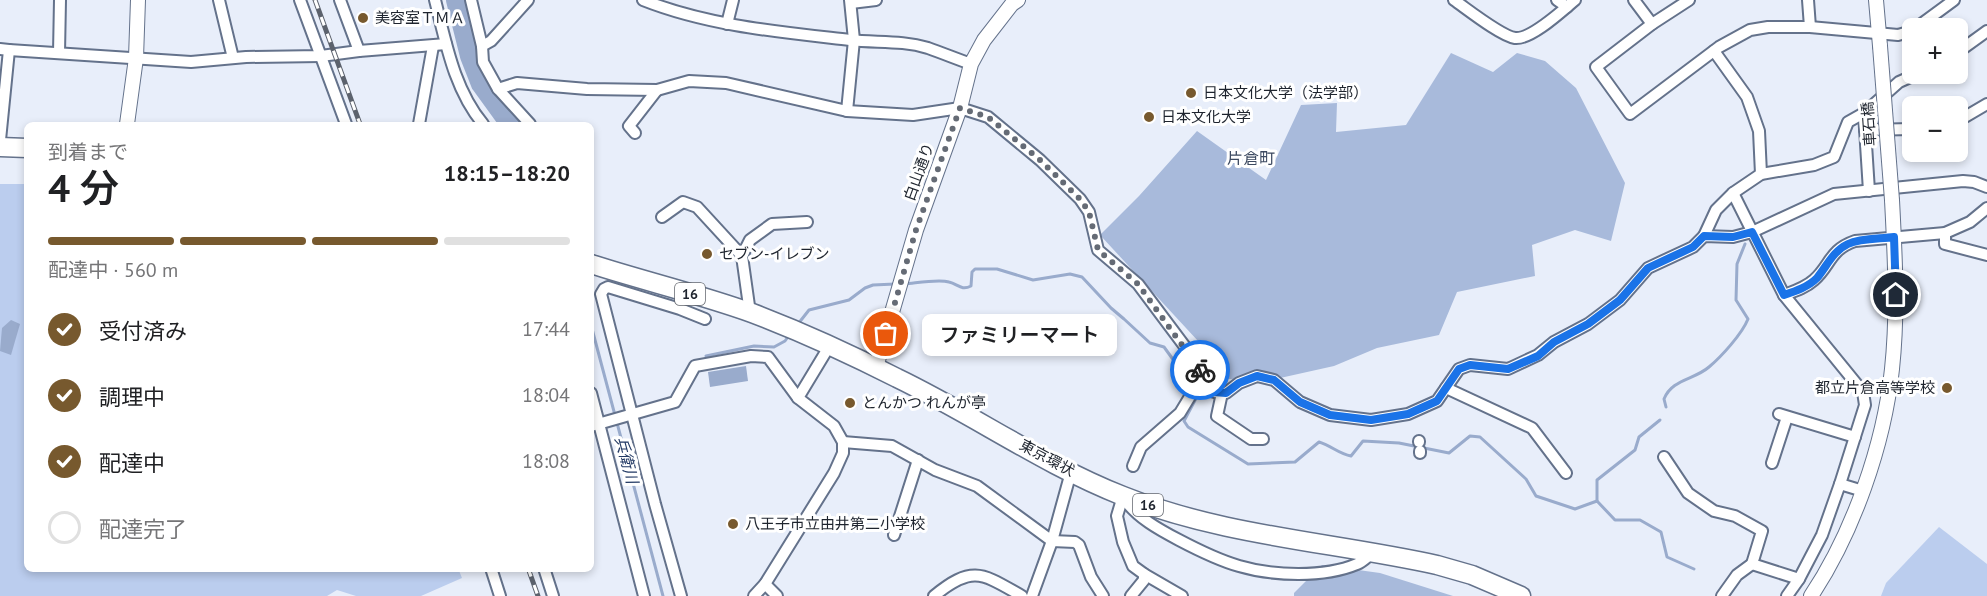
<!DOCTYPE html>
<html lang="ja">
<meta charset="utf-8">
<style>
:root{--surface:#fff;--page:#f2f2f2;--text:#202124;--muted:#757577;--line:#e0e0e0;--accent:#77592e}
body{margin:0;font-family:"PT Sans","Noto Sans JP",sans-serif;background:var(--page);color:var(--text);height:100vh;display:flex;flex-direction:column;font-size:22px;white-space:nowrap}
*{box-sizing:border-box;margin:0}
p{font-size:20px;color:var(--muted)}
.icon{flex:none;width:33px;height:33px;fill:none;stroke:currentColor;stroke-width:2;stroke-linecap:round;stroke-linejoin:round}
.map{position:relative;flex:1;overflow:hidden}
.side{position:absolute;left:24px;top:122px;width:570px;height:450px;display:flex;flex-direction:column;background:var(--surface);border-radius:9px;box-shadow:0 3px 9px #0003}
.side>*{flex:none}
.buttons{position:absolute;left:1902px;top:18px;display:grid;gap:12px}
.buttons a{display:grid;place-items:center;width:66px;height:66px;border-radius:9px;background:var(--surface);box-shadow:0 3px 9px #0003;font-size:30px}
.pin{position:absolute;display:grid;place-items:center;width:51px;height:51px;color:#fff;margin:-26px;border:3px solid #fff;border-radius:50%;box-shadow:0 2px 6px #0007}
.courier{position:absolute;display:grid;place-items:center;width:60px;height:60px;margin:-30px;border:4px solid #1a73e8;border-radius:50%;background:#fff;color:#222;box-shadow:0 2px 8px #0007}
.bubble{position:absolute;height:42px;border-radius:9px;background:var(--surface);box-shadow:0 3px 9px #0003;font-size:20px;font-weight:600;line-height:42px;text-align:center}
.overview em{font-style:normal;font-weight:600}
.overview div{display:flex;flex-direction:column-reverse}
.overview{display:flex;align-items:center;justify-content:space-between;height:102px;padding:0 24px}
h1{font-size:39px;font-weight:600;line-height:45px}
.bar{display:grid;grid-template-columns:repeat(4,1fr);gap:9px 6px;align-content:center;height:72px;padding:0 24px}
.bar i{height:8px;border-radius:4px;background:var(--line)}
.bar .on{background:var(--accent)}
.bar p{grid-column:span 4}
ol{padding:0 24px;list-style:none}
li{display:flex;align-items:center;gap:18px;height:66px}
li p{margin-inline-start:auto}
li .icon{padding:6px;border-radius:50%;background:var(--accent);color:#fff;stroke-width:4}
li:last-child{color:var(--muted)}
li i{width:33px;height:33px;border:3px solid var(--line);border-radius:50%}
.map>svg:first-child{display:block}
.green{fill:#bbcdee}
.forest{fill:#a8badb}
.water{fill:#99abcc}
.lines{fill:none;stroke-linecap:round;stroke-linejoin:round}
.stream{stroke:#99abcc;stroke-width:3}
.river{stroke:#99abcc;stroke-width:20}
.minor-casing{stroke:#64728b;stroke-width:14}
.tertiary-casing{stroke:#64728b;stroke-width:16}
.trunk-casing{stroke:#64728b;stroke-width:21}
.minor{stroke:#fff;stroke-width:10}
.tertiary{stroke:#fff;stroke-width:14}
.trunk{stroke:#fff;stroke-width:18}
.rail-casing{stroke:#5c626d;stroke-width:5}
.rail{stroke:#fff;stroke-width:3;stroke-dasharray:9;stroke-linecap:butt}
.tertiary-bridge-casing{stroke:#64728b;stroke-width:16;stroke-linecap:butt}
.tertiary-bridge{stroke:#fff;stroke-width:14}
.done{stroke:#656b75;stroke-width:6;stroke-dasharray:0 10.8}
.route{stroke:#1a73e8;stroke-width:8}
.poi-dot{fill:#77592e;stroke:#fff;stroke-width:2}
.labels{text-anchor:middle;stroke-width:6;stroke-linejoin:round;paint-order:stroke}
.shield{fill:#fff;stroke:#62666d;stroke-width:1.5}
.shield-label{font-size:14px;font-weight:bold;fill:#1e242e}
.poi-label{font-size:15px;fill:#1e242e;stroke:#fff;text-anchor:start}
.street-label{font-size:15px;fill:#1e242e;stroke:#fff}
.neighbourhood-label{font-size:16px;fill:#3d4a61;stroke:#fff}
.water-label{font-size:16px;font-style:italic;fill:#223964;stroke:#fff}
</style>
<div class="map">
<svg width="1987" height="596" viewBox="0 0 1987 596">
<rect width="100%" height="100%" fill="#e8eefa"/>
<!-- green -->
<g class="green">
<path d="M0,184H27V568H458L462,578L421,596H356L337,590L327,596H0Z"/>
<path d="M1939,527L1987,564V596H1881L1886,583Z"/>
</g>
<!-- forest -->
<g class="forest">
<path d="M1451,53L1493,72L1517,53L1545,61L1576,88L1625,183L1611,241L1575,230L1532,245L1535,276L1457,292L1439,335L1377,348L1334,366L1258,383L1216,377L1198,341L1100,235L1139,196L1197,131L1266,180L1301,105L1337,103L1336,132L1406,125Z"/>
<path d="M1322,565L1380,573L1453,596H1294V593Z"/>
</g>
<!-- water -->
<g class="water">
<path d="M11,320L20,324L11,355L0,351L2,328Z"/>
<path d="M746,366L748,381L710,387L708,372Z"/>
</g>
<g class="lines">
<!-- stream -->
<g class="stream">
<path d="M905,284C917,283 938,279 949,282C958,284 961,291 971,286L972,272L975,269H997L1033,280L1070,274L1082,277L1111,308L1124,319L1150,343L1164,347L1185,376L1194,383"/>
<path d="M798,324L809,310L849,300L865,288L873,285L895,284"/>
<path d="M591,325L663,596"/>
<path d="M706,356L754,346L774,347L785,341L790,334"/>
<path d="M1201,389L1184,421L1188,427L1248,464L1295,462L1319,442C1332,446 1339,454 1351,456L1363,441L1399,443L1449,453L1470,436L1480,437L1526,479L1536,496L1575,509L1597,501L1615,520H1640L1661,532L1667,557L1694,569"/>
<path d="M1666,407L1664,399C1672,379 1694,380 1709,367C1721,357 1742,334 1748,319L1736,300L1737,264L1745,244"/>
<path d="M1597,501V480L1635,450L1639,437L1660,420"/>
</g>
<!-- river -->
<path class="river" d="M456,0L470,56L481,84L510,124"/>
<!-- minor casing -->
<g class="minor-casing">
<g id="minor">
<path d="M219,0L233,58"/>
<path d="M300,0L346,124"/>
<path d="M340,0L359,51"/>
<path d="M435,0C446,43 454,89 483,124"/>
<path d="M471,0L482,46L483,62L498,89L530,124"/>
<path d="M643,0C709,26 780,32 850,40C876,43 902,40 928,48C942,53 957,59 971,64"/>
<path d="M1454,0C1467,9 1501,36 1515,38C1531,40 1563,10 1575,0"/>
<path d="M1557,0L1567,7"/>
<path d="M1634,0L1652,24"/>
<path d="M1689,0L1652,24L1596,67L1630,114L1719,47L1750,30L1768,27H1810L1898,35L1912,31"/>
<path d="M1808,0L1810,27"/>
<path d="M851,3L876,0"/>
<path d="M727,24L733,0"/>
<path d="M1916,28L1954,0"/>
<path d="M482,46L491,41L528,0"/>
<path d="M0,49L9,50L0,140"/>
<path d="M9,50L191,62L246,57L321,56L359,51L446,44"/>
<path d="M1714,51L1747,97L1759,131L1761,174"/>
<path d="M1958,52L1987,31"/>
<path d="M59,53L60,0"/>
<path d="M498,89L517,83L587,89L657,90L689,81L726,83L847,111L913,115L960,108L988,117L1040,160L1080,199L1089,212L1098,250L1138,284L1189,352L1214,392L1226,393L1239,383L1257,376L1274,380L1300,402L1330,415L1371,420L1408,414L1437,401L1459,369L1470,365L1508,369L1538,355L1554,342L1588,324L1620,300L1648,268L1693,247L1704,236L1733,237L1752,232L1834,194L1963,181L1974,182L1987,187"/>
<path d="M847,111L854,40L850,0"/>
<path d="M1864,113L1869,191"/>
<path d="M1958,121L1987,104"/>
<path d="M419,124L433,46"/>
<path d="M1865,130L1912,129"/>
<path d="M635,133L629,126L657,90"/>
<path d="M1733,193L1784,295L1863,392L1865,405L1840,484L1863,491"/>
<path d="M662,217L683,202L697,207L742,256L750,313"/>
<path d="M1945,233V244L1987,255"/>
<path d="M1704,236L1716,210L1733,193L1761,174L1814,165L1834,157L1848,122L1864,113L1899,82L1917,74"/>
<path d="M742,256L750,240L772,224L807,222"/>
<path d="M1784,295C1795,291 1805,288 1814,280C1831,265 1829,250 1855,241L1945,233L1970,222L1987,208"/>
<path d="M1446,388L1532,428L1566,473"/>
<path d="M591,393L644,596"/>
<path d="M1222,393L1217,416L1251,439H1263"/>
<path d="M1779,414L1855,437"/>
<path d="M591,426L675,402L695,366L751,356L768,357L798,398"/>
<path d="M1419,441V442"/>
<path d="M843,442L892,446L935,470L977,486L1052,541L1075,542L1079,545L1091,577L1103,596"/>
<path d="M1420,451V453"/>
<path d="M1664,457L1688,493L1714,511L1735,516L1762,531L1752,564L1799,579L1822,535L1840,484"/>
<path d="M1772,463L1787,417"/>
<path d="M1133,466L1141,447L1180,413L1203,375"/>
<path d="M1123,496L1117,516L1123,542L1133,566L1144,574V580L1131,596"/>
<path d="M1124,499C1138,518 1158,529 1179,540C1198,550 1218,560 1239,566C1273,576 1324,578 1357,564C1363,562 1368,556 1372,553"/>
<path d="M894,535L918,460"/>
<path d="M491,568L500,596"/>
<path d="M544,568L553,596"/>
<path d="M1144,574L1182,596"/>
<path d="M765,584L777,596"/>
<path d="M681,596L655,504L601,294L604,289L608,287L680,309L705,319"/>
<path d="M754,596L765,584L834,473L843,453V442L834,426L798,398L830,345"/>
<path d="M934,596C973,564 983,574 1022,596"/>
<path d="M1032,596L1052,541L1071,472"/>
<path d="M1722,596L1737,575L1752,564"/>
<path d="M1787,596L1799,579"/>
</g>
</g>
<!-- tertiary casing -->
<g class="tertiary-casing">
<g id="tertiary">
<path d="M1876,0L1880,46"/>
<path d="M127,124L136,58L138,0"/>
<path d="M876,367L916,230L960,108L971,64L984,40L1012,4L1018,0"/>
<path d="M1811,596C1853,533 1884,445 1892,369C1898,313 1895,257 1892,200"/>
</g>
</g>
<!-- trunk casing -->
<g class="trunk-casing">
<g id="trunk">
<path d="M0,147L27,148"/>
<path d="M591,264C644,281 699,294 752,313C802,332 850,354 897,378C974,415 1044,465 1123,496C1223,536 1333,542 1437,565L1472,575L1521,596"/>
</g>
</g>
<!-- minor -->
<use href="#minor" class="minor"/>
<!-- tertiary -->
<use href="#tertiary" class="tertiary"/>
<!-- trunk -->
<use href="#trunk" class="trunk"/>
<!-- rail casing -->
<g class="rail-casing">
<g id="rail">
<path d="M315,0L360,124"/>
<path d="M528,568L538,596"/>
</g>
</g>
<!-- rail -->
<use href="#rail" class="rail"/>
<!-- tertiary-bridge casing -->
<g class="tertiary-bridge-casing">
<path id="tertiary-bridge" d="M1880,46L1892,200"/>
</g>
<!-- tertiary-bridge -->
<use href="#tertiary-bridge" class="tertiary-bridge"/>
</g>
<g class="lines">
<!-- done -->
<path class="done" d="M886,334L916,230L960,108L988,117L1040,160L1080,199L1089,212L1098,250L1138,284L1200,370"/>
<!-- route -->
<path class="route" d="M1200,370L1214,392L1226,393L1239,383L1257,376L1274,380L1300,402L1330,415L1371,420L1408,414L1437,401L1459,369L1470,365L1508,369L1538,356L1554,342L1588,324L1620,300L1648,268L1693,247L1704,236L1733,237L1752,232L1784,295C1796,291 1808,287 1817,278C1827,266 1833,251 1848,244C1861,238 1880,239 1894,237L1896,295"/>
</g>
<!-- markers -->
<g class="poi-dot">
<circle cx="363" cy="18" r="6"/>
<circle cx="1191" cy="93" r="6"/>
<circle cx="1149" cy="117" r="6"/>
<circle cx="707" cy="254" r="6"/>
<circle cx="1947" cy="388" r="6"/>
<circle cx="850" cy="403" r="6"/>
<circle cx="733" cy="524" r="6"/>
</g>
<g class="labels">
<!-- shield labels -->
<g class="shield">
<rect x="675" y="283" width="30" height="22" rx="4.5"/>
<rect x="1133" y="494" width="30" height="22" rx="4.5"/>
</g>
<g class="shield-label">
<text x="690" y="299">16</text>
<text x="1148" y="510">16</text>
</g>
<!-- poi labels -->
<g class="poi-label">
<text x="375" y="23">美容室ＴＭＡ</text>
<text x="1203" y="98">日本文化大学（法学部）</text>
<text x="1161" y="122">日本文化大学</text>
<text x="719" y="259">セブン-イレブン</text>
<text x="1935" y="393" text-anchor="end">都立片倉高等学校</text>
<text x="862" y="408">とんかつ れんが亭</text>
<text x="745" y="529">八王子市立由井第二小学校</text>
</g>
<!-- street labels -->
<g class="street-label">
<text transform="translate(1869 124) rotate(-94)" y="5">車石橋</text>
<text transform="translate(919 172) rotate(-70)" y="5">白山通り</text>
<text transform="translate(1047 458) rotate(28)" y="5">東京環状</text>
</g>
<!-- neighbourhood labels -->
<g class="neighbourhood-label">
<text x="1251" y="164">片倉町</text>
</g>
<!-- water labels -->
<g class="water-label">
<text transform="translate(627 460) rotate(75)" y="6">兵衛川</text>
</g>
</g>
</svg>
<div class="buttons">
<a>+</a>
<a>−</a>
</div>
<div class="pin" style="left:886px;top:334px;background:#ea580c"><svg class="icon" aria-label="bag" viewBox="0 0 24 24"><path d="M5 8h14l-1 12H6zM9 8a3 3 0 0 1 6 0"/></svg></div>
<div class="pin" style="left:1896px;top:295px;background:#1f2937"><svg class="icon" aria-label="home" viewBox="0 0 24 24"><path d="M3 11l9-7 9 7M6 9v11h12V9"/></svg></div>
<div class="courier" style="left:1200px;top:370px"><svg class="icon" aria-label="bike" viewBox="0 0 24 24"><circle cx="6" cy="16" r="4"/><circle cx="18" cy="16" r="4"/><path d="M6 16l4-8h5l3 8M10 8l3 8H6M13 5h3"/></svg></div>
<div class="bubble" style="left:922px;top:314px;width:195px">ファミリーマート</div>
<section class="side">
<div class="overview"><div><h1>4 分</h1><p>到着まで</p></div><em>18:15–18:20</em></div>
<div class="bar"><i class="on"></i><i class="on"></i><i class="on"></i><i></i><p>配達中 · 560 m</p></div>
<ol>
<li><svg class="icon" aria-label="check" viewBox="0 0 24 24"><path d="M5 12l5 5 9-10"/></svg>受付済み<p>17:44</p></li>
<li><svg class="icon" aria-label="check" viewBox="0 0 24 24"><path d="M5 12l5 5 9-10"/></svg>調理中<p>18:04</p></li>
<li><svg class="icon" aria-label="check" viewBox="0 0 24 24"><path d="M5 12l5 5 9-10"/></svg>配達中<p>18:08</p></li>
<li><i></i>配達完了</li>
</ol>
</section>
</div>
